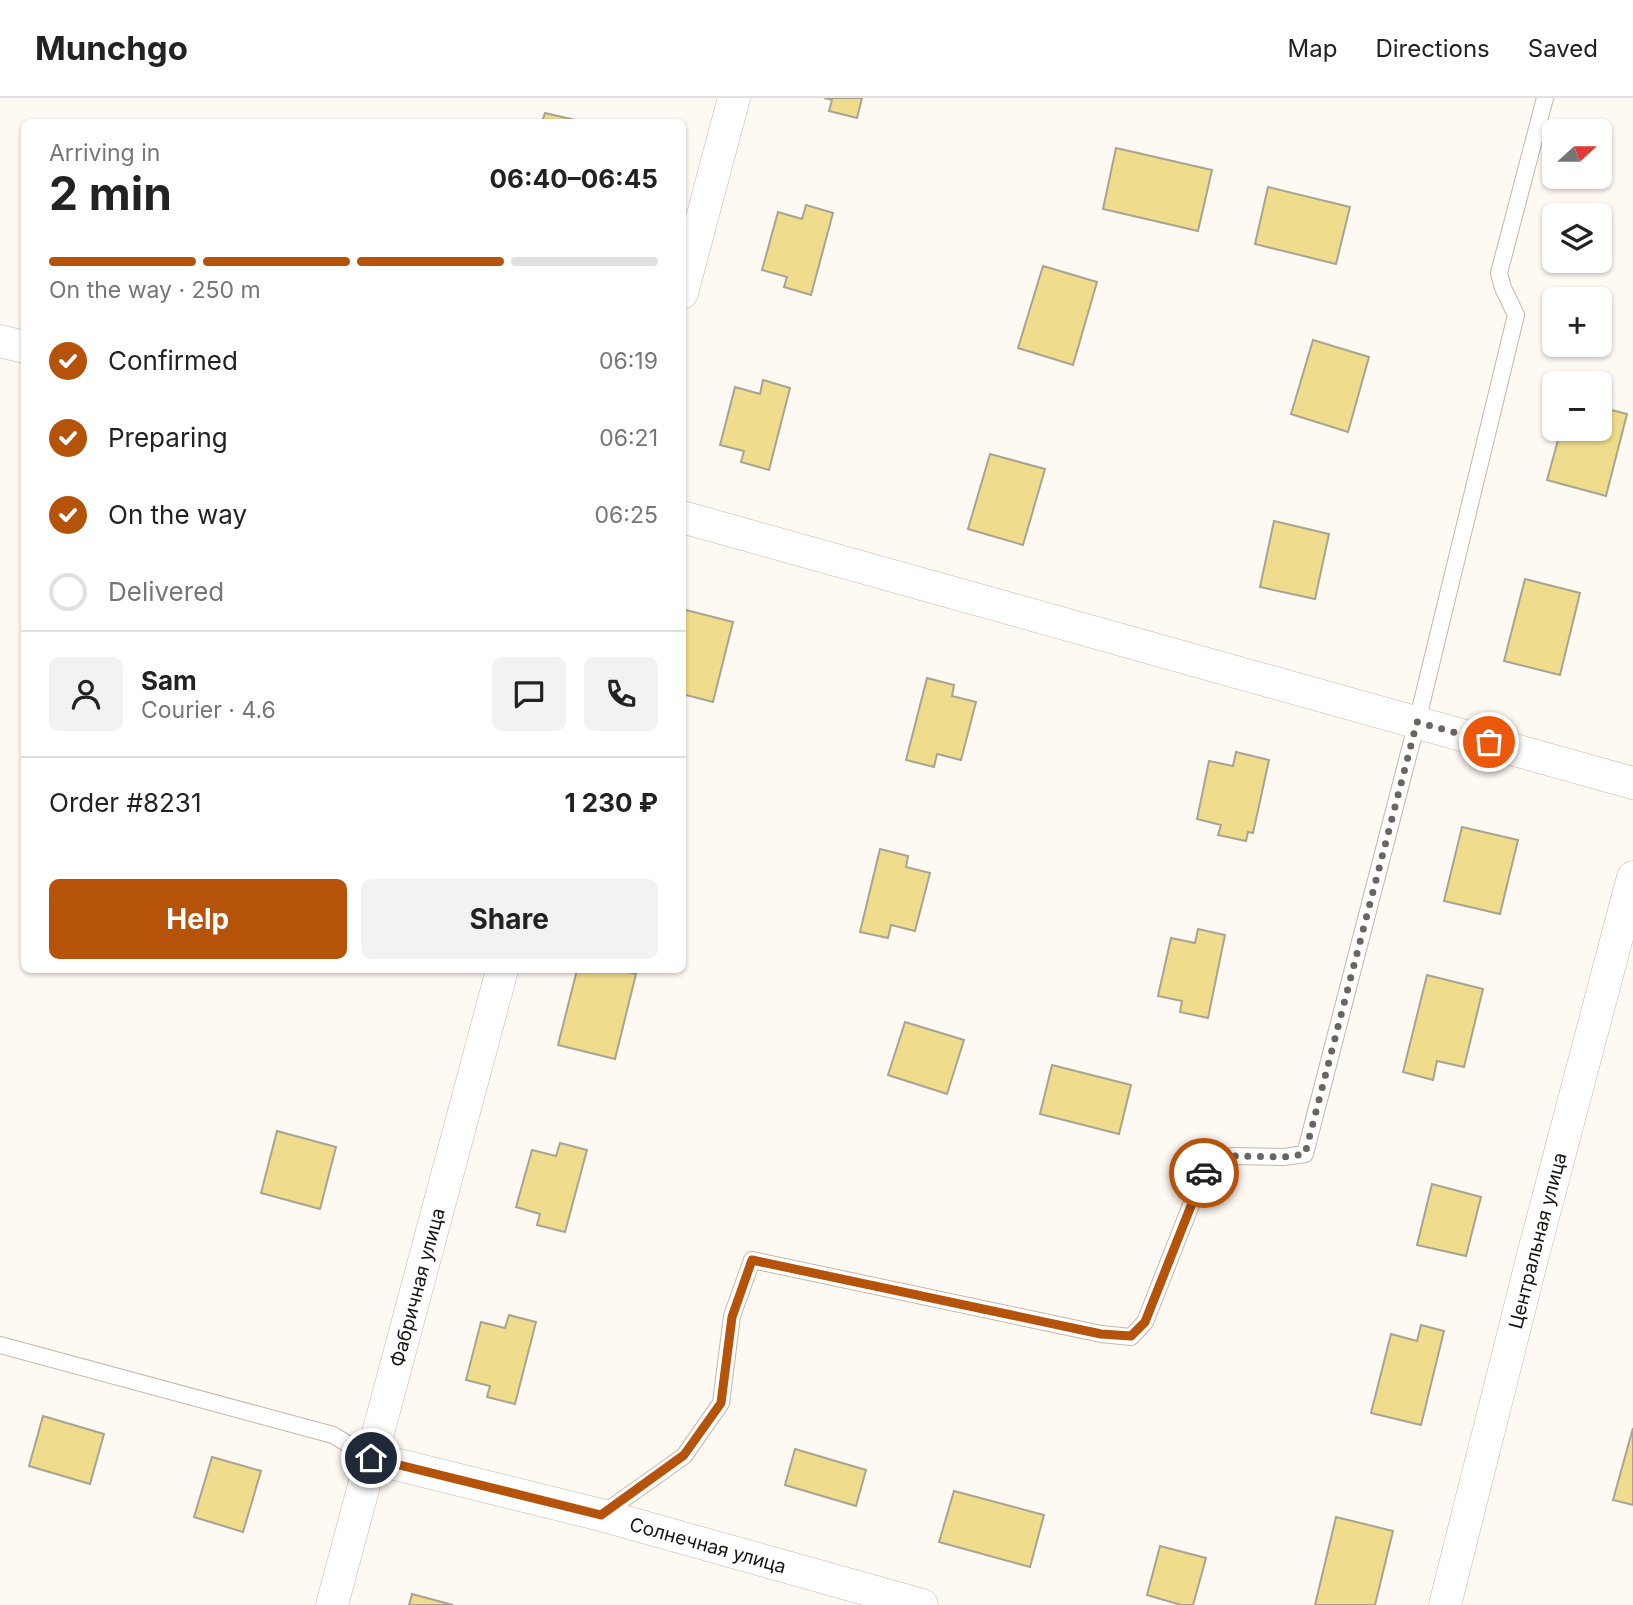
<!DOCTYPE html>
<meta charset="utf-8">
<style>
:root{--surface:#fff;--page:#f2f2f2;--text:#222;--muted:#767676;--line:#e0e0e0;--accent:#b45309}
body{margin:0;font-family:Inter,sans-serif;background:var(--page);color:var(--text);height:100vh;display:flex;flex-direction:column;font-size:26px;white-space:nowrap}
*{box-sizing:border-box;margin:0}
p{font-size:23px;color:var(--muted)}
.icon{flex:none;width:38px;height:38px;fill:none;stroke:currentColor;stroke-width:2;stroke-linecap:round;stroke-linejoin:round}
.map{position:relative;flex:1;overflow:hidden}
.drawer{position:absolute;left:21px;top:21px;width:665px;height:854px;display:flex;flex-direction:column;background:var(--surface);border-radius:10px;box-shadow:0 2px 5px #0004}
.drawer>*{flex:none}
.needle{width:46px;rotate:69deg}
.fabs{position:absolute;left:1542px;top:21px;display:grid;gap:14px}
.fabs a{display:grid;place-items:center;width:70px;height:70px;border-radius:10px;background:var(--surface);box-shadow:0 2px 5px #0004;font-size:35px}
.pin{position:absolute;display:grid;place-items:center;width:60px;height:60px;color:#fff;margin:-30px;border:4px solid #fff;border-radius:50%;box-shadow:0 2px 7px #0007}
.courier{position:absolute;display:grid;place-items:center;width:70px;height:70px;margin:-35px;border:5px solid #b45309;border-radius:50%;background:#fff;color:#222;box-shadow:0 2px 9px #0007}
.headline em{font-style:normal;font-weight:700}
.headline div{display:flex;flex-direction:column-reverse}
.headline{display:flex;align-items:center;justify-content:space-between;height:119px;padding:0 28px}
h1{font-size:46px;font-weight:700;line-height:52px}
.bar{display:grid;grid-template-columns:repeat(4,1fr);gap:10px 7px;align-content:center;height:84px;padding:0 28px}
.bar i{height:9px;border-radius:5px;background:var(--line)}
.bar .current{background:var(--accent)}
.bar p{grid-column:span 4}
.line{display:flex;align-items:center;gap:18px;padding:0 28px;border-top:2px solid var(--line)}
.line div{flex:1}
.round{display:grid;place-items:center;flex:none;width:74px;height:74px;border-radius:10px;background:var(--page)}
ol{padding:0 28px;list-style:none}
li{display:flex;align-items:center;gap:21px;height:77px}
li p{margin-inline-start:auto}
li .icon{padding:7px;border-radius:50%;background:var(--accent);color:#fff;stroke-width:4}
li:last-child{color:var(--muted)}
li i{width:38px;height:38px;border:4px solid var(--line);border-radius:50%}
.cta{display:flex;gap:14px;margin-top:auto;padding:14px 28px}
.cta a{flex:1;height:80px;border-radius:10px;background:var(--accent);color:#fff;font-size:28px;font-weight:700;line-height:80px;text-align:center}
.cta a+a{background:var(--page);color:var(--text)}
header{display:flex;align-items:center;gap:42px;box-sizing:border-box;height:98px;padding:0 35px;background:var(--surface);border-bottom:2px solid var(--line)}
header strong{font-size:33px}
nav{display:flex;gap:38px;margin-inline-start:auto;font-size:24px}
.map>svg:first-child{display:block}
.building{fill:#f0dc8d;stroke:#a8a492;stroke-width:2}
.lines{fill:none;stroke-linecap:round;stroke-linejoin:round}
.lane-casing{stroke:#c6b7aa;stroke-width:18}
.street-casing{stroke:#c6b7aa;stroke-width:33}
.lane{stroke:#fff;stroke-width:16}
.street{stroke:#fff;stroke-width:32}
.done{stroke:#6a655f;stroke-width:7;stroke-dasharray:0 12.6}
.route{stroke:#b45309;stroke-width:9}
.labels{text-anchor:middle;stroke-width:7;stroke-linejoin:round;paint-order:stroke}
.street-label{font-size:19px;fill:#1a1510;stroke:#fff}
</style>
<header>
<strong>Munchgo</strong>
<nav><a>Map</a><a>Directions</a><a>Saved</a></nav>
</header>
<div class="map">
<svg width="1633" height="1507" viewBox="0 0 1633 1507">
<rect width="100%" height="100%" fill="#fff9f3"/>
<!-- building -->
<g class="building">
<path d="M824,0H862L857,20L829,13L832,2Z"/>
<path d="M545,15L584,24H542Z"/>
<path d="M1116,50L1212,72L1198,133L1103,111Z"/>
<path d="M1268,89L1350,109L1336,166L1255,146Z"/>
<path d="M806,107L833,115L811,197L784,189L787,179L762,172L778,114L802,121Z"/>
<path d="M1043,168L1097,184L1073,267L1018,250Z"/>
<path d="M1313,242L1369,259L1348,334L1291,316Z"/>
<path d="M763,282L790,290L769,372L741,364L744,353L720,347L735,289L760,296Z"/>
<path d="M1600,309L1627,316L1606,398L1547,382L1561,331H1600Z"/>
<path d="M990,356L1045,371L1023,447L968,431Z"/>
<path d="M1274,423L1329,436L1315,501L1260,489Z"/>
<path d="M1525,481L1580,495L1560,577L1504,563Z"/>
<path d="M682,511L733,524L713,604L682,596Z"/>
<path d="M927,580L954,587L952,598L976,604L961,662L937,656L934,669L906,662Z"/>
<path d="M1236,654L1269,662L1253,735L1248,734L1246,743L1218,737L1221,727L1197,721L1209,663L1233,668Z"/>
<path d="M1462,729L1518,742L1500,816L1444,803Z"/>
<path d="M880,751L908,758L906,769L930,775L915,833L891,827L888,840L860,834Z"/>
<path d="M1198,831L1225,837L1208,920L1180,914L1182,903L1158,898L1171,840L1195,845Z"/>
<path d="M577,872H618L636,876L615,961L558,947Z"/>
<path d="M1427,877L1483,891L1464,969L1437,963L1433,982L1403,974Z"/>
<path d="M905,924L964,942L947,996L888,977Z"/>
<path d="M1052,967L1131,987L1119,1036L1040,1016Z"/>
<path d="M277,1033L336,1049L320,1111L261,1095Z"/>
<path d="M560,1045L587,1052L565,1134L537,1127L540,1116L516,1109L532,1052L556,1058Z"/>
<path d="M1432,1086L1481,1099L1466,1158L1417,1147Z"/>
<path d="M509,1217L536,1224L515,1306L487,1299L490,1288L466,1282L481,1224L505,1230Z"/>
<path d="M1421,1227L1444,1233L1421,1327L1371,1315L1391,1236L1417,1243Z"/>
<path d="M43,1318L104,1336L90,1386L29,1368Z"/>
<path d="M1633,1330V1407L1613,1402Z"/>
<path d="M795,1351L866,1372L856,1408L785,1387Z"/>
<path d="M212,1359L261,1373L243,1434L194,1419Z"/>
<path d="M954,1393L1044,1417L1030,1469L939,1444Z"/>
<path d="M1336,1419L1393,1433L1375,1507H1315Z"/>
<path d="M1160,1448L1206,1460L1193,1507H1181L1147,1497Z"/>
<path d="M412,1496L453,1507H409Z"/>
</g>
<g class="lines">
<!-- lane casing -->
<g class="lane-casing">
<g id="lane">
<path d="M0,1247L333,1337L371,1360"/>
<path d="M601,1417L684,1358L721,1305L732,1218L752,1162L1101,1236L1131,1239L1145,1224L1206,1069L1232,1058L1284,1059L1305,1056L1417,624L1516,217L1503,190L1499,175L1545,0"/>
</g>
</g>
<!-- street casing -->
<g class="street-casing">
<g id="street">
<path d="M682,195L734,0"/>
<path d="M0,243L24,249"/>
<path d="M682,419L1633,685"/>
<path id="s1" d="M371,1360L601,1417L922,1507"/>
<path id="s2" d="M332,1507L502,872"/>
<path id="s3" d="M1445,1507L1533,1157L1633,779"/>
</g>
</g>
<!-- lane -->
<use href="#lane" class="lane"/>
<!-- street -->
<use href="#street" class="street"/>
</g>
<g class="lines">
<!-- done -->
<path class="done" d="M1204,1075L1206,1069L1232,1058L1283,1059L1305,1056L1417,624L1489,644"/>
<!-- route -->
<path class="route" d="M371,1360L601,1417L684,1357L721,1305L732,1219L752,1162L1101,1236L1131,1238L1145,1224L1204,1075"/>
</g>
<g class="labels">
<!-- street labels -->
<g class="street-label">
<text dy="7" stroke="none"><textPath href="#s3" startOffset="376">Центральная улица</textPath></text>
<text dy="7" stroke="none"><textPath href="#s2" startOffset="329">Фабричная улица</textPath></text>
<text dy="7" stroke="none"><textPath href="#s1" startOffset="348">Солнечная улица</textPath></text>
</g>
</g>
</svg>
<div class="fabs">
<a><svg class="needle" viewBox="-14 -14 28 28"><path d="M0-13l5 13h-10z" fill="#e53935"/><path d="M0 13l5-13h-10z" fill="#767676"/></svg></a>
<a><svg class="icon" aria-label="layers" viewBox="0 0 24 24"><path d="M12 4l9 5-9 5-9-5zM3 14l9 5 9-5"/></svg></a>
<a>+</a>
<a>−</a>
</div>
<div class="pin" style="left:1489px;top:644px;background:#ea580c"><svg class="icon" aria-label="bag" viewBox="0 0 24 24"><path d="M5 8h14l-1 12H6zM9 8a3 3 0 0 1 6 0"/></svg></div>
<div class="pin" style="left:371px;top:1360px;background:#1f2937"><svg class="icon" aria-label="home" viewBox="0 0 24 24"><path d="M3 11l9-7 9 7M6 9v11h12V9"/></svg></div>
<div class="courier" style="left:1204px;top:1075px"><svg class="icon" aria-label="car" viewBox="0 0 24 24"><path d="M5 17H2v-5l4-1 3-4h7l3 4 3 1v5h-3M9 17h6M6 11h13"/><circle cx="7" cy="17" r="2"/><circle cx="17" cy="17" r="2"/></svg></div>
<section class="drawer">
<div class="headline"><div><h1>2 min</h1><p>Arriving in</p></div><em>06:40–06:45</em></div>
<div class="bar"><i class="current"></i><i class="current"></i><i class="current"></i><i></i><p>On the way · 250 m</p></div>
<ol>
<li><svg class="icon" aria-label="check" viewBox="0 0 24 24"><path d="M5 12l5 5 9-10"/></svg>Confirmed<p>06:19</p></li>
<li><svg class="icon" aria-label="check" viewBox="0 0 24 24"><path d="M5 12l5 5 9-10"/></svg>Preparing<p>06:21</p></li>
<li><svg class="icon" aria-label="check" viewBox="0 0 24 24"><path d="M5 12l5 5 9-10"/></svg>On the way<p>06:25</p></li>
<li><i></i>Delivered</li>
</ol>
<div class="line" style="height:126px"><a class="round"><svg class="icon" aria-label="person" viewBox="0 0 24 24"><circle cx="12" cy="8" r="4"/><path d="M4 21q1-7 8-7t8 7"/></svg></a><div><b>Sam</b><p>Courier · 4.6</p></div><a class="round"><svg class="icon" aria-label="chat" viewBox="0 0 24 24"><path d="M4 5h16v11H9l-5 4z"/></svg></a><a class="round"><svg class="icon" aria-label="phone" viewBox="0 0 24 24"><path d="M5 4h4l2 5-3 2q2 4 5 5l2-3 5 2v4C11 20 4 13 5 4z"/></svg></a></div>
<div class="line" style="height:91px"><div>Order #8231</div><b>1 230 ₽</b></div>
<div class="cta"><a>Help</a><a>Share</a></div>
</section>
</div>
